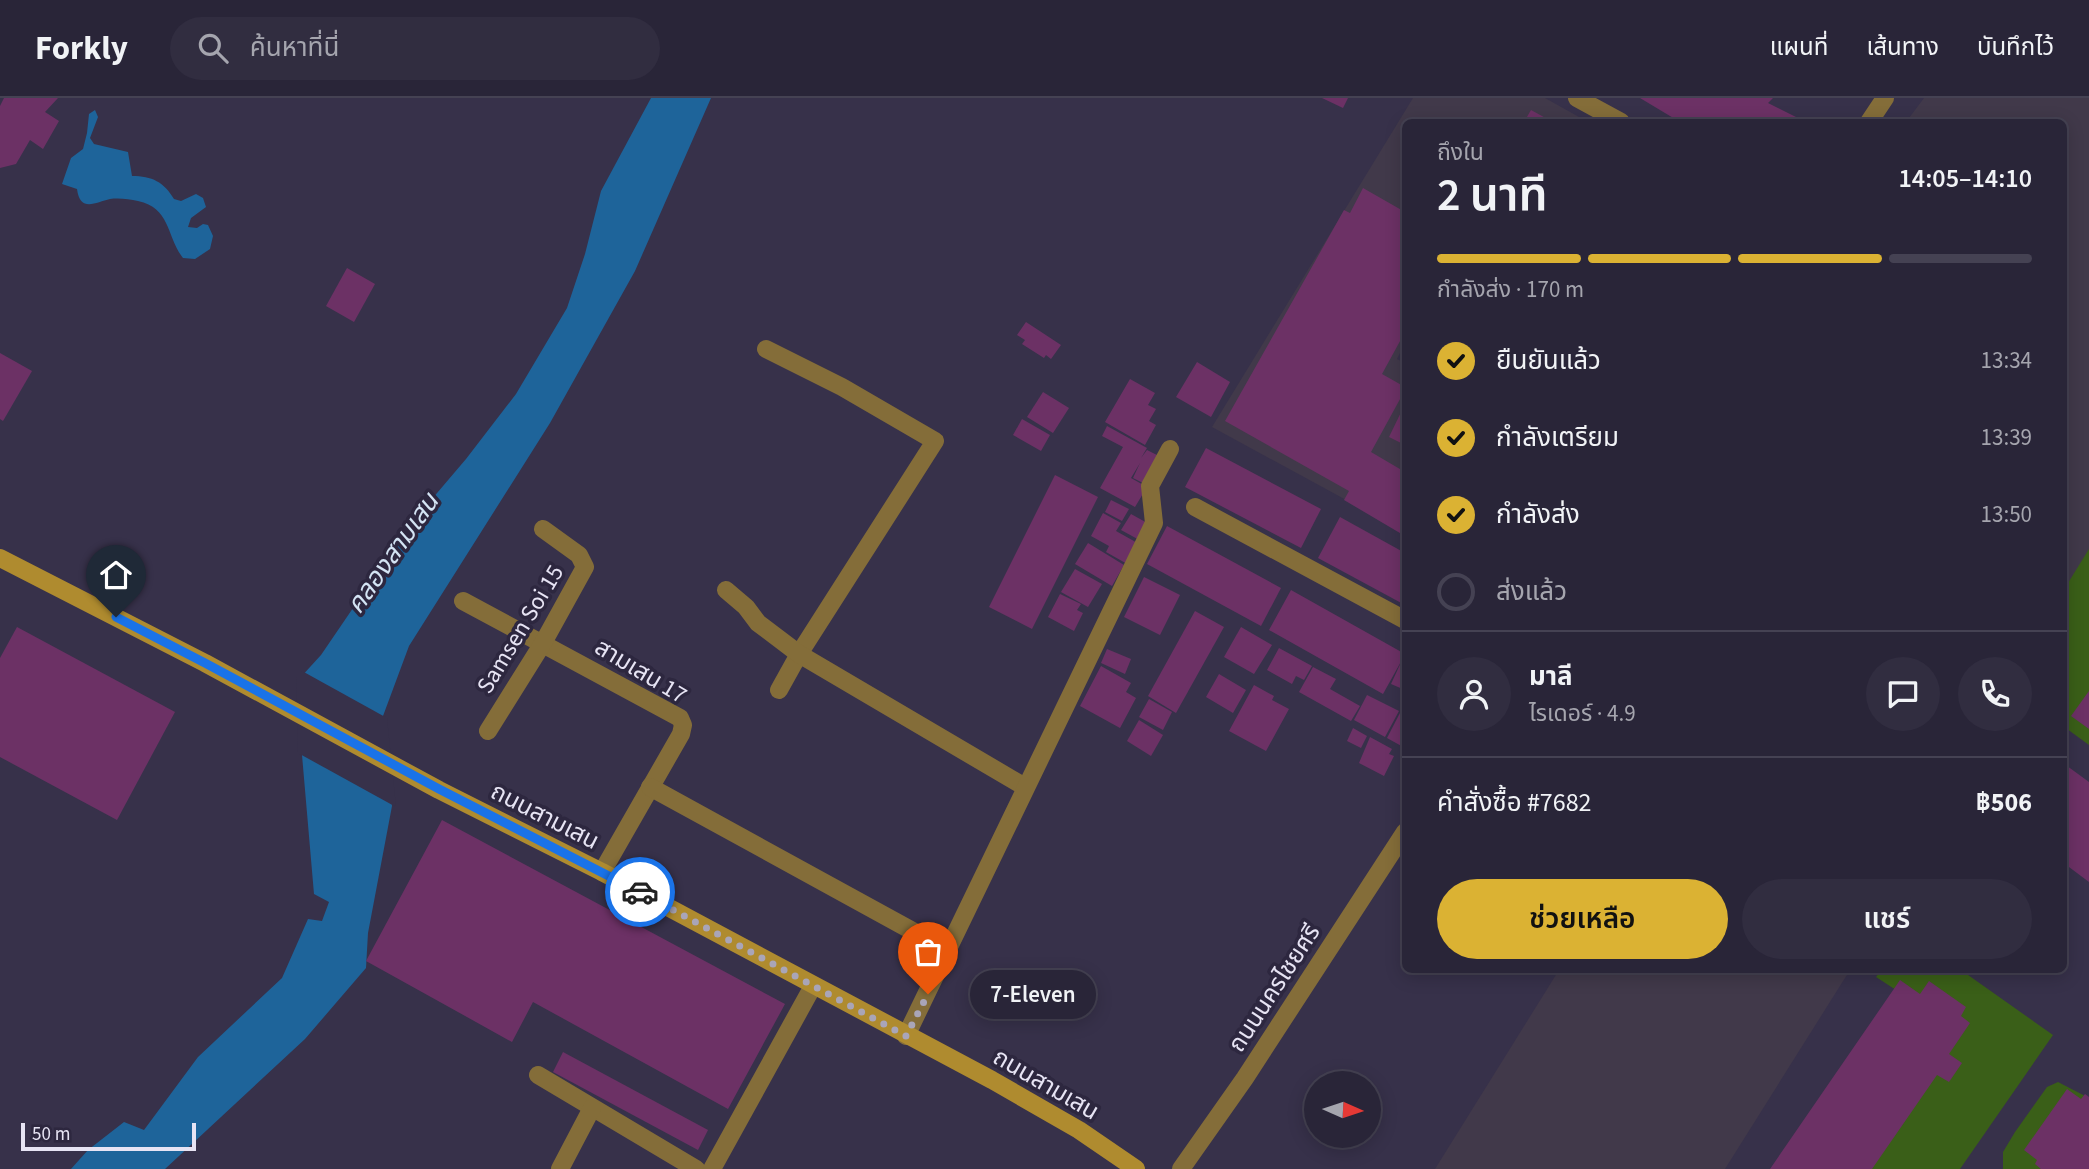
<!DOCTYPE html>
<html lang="th">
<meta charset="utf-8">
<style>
:root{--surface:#292538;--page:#312d40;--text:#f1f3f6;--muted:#a5a5ae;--line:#454253;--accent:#dbb233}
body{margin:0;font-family:"Source Sans 3","Noto Sans Thai",sans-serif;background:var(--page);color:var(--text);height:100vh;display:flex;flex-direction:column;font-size:26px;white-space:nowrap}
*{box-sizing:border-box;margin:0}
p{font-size:23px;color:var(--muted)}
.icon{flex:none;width:38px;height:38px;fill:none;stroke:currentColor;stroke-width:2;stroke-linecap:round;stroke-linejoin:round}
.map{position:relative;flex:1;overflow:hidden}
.details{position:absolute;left:1402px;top:21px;width:665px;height:854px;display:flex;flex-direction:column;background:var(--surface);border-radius:10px;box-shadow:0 4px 18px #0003,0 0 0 2px var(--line)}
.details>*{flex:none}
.needle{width:46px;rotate:93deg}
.buttons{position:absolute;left:1304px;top:973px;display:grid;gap:14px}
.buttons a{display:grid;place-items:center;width:77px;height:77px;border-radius:50%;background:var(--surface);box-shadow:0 4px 18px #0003,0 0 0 2px var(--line);font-size:35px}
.scale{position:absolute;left:21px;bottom:18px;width:175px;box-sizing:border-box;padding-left:7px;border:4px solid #e7e4f4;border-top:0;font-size:19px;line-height:24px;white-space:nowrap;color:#e7e4f4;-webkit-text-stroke:5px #2d273f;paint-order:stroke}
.pin{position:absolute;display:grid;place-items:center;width:60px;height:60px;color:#fff;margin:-72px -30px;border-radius:50% 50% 50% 0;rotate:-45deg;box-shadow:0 0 7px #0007}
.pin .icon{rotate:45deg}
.courier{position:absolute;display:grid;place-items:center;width:70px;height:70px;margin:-35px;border:5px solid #1a73e8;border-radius:50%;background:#fff;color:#222;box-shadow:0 2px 9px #0007}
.bubble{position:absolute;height:49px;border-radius:24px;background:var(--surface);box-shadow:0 4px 18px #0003,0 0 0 2px var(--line);font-size:23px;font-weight:600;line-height:49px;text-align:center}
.headline em{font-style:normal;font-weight:600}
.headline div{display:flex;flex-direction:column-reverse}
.headline{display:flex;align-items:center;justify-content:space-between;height:119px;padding:0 35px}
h1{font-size:46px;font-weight:600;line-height:52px}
.bar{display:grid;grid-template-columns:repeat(4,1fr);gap:10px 7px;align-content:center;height:84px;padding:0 35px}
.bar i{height:9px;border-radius:5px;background:var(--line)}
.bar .current{background:var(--accent)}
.bar p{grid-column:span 4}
.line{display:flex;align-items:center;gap:18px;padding:0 35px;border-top:2px solid var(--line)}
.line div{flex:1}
.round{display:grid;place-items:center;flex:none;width:74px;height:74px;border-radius:37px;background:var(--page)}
ol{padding:0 35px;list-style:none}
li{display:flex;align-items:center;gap:21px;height:77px}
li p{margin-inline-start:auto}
li .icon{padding:7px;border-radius:50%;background:var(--accent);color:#111;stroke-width:4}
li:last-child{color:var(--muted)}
li i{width:38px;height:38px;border:4px solid var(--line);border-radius:50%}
.primary-button{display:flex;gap:14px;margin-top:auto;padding:14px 35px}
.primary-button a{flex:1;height:80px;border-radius:42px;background:var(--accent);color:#111;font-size:28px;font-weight:600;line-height:80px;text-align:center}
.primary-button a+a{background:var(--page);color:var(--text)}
header{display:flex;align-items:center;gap:42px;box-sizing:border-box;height:98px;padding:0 35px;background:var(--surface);border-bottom:2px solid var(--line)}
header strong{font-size:33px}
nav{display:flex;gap:38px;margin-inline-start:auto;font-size:24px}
.search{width:490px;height:63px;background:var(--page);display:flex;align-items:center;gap:18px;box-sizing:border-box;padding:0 24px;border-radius:38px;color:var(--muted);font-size:26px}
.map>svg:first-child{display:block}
.industrial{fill:#41394a}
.green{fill:#3a5f18}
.water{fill:#1e649a}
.pier{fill:#37314a}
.building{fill:#6c3165}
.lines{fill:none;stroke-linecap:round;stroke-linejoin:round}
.minor{stroke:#846d39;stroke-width:18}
.tertiary{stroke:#846d39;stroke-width:18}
.secondary{stroke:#af8b2f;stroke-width:18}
.done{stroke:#a9a5b8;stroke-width:7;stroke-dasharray:0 12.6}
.route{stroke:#1a73e8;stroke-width:9}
.labels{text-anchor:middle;stroke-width:7;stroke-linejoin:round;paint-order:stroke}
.street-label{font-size:24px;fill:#e7e4f4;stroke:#2d273f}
.water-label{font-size:26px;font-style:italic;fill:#d4e4f4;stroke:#2d273f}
</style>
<header>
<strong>Forkly</strong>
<div class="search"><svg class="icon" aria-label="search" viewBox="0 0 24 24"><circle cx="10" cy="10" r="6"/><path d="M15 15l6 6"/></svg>ค้นหาที่นี่</div>
<nav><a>แผนที่</a><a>เส้นทาง</a><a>บันทึกไว้</a></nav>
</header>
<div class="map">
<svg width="2089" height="1071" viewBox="0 0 2089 1071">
<rect width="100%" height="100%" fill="#37314a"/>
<!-- industrial -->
<g class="industrial">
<path d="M1413,0H1545L1588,24H1405V245L1397,261L1405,265V434L1212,329Z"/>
<path d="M1924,0H2089V455L2063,495V24H1906Z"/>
<path d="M1559,872H1850L1725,1071H1435Z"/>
</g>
<!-- green -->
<g class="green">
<path d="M2089,451V647L2063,628V493Z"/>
<path d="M1882,872H1961L2053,937L1960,1071H1866L1953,929L1876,879Z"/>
<path d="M2058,984L2089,1000V1071H2003V1054L2015,1034L2047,989Z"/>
</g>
<!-- water -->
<g class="water">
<path d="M651,0H711L635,173L550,325L409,548L383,618L392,708L368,835L366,870L305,941L165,1071H71L88,1052L124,1024L144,1032L198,959L282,880L308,821L322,823L329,804L314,796L302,657L300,580L321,557L409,428L466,361L516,296L567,210L585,156L601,93Z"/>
<path d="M95,12L98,19L90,40L94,46L128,54L132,78C152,78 164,84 174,101L181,103L196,96L203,100L206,109L191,120L188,129L197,130L203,126L208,127L213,138L210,151L195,161L183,160C166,138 171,110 138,103C129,101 119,100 110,101C96,104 80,115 77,91L62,86L71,60L83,51L87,35L89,16Z"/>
</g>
<!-- pier -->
<path class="pier" d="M302,573L387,620L396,709L298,655L296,580Z"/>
<!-- building -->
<g class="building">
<path d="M4,0H58L45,14L59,23L43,51L30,42L16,66L0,70V8Z"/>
<path d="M1322,0H1348L1343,10Z"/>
<path d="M1640,0H1773L1768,5L1806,24H1680Z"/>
<path d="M1531,12L1553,24H1524Z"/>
<path d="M1363,90L1405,114V234L1382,276L1405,289V292L1371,354L1405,374V438L1344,402L1349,393L1225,323L1344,112L1350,115Z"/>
<path d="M347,170L375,186L354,224L326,208Z"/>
<path d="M1026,224L1061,247L1051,261L1046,257L1044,260L1022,246L1025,242L1017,237Z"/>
<path d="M0,255L32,273L3,323L0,321Z"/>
<path d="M1197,264L1230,284L1211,319L1176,299Z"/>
<path d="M1130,281L1155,295L1148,307L1156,311L1149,323L1156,327L1145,347L1105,324Z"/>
<path d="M1043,294L1069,310L1053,335L1027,319Z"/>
<path d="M1405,306V347L1389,339Z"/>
<path d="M1022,321L1050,337L1041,353L1013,337Z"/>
<path d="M1107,328L1147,350L1141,360L1147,352L1161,359L1147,387L1133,380L1140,365L1131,380L1147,389L1135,409L1100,390L1123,349L1102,338Z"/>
<path d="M1206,350L1321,411L1301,450L1185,389Z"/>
<path d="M1055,377L1098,399L1032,531L989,509Z"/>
<path d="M1111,402L1129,411L1122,423L1105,414Z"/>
<path d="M1103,415L1121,425L1116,433L1141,447L1129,467L1106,454L1109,448L1091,438Z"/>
<path d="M1131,416L1149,426L1143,444L1121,432Z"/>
<path d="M1340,419L1405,455V507L1318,460Z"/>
<path d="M1167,428L1281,490L1261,528L1147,466Z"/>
<path d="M1088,445L1124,467L1112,488L1075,466Z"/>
<path d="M1075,471L1102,486L1088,509L1061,494Z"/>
<path d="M1144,479L1180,497L1160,537L1124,519Z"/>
<path d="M1291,492L1405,556V592L1391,586L1403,560L1383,596L1269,532Z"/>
<path d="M1060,496L1081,506L1077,512L1083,515L1074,533L1048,519Z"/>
<path d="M1195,513L1224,529L1176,615L1148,598Z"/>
<path d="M17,529L175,614L117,722L0,659V560Z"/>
<path d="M1241,529L1272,547L1254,576L1224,559Z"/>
<path d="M1279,550L1312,568L1304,582L1296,578L1292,586L1267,572Z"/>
<path d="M1107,551L1131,561L1125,576L1101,565Z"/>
<path d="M1101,568L1131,585L1126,594L1136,600L1120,630L1080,608Z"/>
<path d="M1313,569L1336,581L1330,591L1360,608L1351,623L1299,594Z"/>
<path d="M1219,576L1246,592L1233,615L1206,599Z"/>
<path d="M1254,587L1274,598L1272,602L1289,611L1266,653L1229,633Z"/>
<path d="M2089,593V631L2071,618Z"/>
<path d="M1367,597L1399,613L1385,639L1354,622Z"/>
<path d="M1149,601L1172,614L1163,632L1139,619Z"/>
<path d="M1402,611L1405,613V650L1387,640Z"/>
<path d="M1139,622L1163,637L1151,658L1127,643Z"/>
<path d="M1353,630L1367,638L1361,650L1347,643Z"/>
<path d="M1370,639L1392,651L1389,656L1394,658L1384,678L1359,665Z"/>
<path d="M2063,665L2089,684V784L2069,769L2063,778Z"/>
<path d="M442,722L785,906L728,1011L533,904L512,944L366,863Z"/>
<path d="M1900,882L1920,896L1929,883L1966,909L1961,918L1970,925L1949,956L1962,965L1949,984L1937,977L1872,1071H1770Z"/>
<path d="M563,954L708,1032L698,1052L553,974Z"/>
<path d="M2067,991L2081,1001L2085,996L2089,999V1071H2041L2035,1066L2037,1062L2024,1052Z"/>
</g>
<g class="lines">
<!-- minor -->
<g class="minor">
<path d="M1577,0L1621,24"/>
<path d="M766,251L842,289L935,343L799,556L779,592"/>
<path d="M1195,409L1405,522"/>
<path d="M726,492L746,509L758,525L799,556L1025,689"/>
<path d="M463,503L680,620L683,627L681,636L602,774"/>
<path d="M488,633L543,545L585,469L579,457L543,431"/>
<path d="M650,689L949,853"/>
<path d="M906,938L1154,425L1150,388L1170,351"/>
<path d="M538,977L696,1071"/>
<path d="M560,1071L592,1010"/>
<path d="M712,1071L813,888"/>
</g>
<!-- tertiary -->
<g class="tertiary">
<path d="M1869,24L1885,0"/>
<path d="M1181,1071L1245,980L1405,734"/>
</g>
<!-- secondary -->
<path class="secondary" d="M0,460L205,565L439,692L602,774L992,982L1079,1032L1136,1071"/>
</g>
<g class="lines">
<!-- done -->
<path class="done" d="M640,794L906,938L928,896"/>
<!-- route -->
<path class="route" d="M116,519L205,565L439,691L640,794"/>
</g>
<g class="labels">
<!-- street labels -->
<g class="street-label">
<text transform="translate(520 531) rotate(-59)" y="8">Samsen Soi 15</text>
<text transform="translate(641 573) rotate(31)" y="8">สามเสน 17</text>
<text transform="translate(545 718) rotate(27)" y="8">ถนนสามเสน</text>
<text transform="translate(1274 890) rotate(-57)" y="8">ถนนนครไชยศรี</text>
<text transform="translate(1046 986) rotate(30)" y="8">ถนนสามเสน</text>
</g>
<!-- water labels -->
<g class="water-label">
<text transform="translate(392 455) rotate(-55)" y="9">คลองสามเสน</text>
</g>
</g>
</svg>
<div class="buttons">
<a><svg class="needle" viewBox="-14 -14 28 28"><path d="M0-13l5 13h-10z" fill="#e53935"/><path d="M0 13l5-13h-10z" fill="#a5a5ae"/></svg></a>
</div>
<div class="scale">50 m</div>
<div class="pin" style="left:928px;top:896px;background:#ea580c"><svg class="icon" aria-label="bag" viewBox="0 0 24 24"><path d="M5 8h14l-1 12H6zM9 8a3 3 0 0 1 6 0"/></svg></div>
<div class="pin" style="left:116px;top:519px;background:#1f2937"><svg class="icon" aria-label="home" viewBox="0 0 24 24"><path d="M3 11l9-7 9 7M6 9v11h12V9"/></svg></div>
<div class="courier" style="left:640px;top:794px"><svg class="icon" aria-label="car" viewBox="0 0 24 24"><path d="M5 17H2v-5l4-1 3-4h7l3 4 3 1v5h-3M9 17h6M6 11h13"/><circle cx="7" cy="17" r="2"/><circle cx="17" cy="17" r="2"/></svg></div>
<div class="bubble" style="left:970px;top:872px;width:126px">7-Eleven</div>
<section class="details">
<div class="headline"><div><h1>2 นาที</h1><p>ถึงใน</p></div><em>14:05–14:10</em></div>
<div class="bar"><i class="current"></i><i class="current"></i><i class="current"></i><i></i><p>กำลังส่ง · 170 m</p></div>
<ol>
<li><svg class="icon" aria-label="check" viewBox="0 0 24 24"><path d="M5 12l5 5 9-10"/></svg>ยืนยันแล้ว<p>13:34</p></li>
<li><svg class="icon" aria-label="check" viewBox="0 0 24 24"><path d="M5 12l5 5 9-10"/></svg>กำลังเตรียม<p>13:39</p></li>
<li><svg class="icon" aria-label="check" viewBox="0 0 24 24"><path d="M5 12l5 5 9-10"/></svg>กำลังส่ง<p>13:50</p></li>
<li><i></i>ส่งแล้ว</li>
</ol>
<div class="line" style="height:126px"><a class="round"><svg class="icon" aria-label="person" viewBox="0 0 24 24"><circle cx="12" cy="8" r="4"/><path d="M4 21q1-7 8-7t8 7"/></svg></a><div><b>มาลี</b><p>ไรเดอร์ · 4.9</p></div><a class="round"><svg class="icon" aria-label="chat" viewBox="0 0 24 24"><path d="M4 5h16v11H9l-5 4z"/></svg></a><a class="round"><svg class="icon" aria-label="phone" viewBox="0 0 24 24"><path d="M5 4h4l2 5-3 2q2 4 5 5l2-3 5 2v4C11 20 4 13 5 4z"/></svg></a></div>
<div class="line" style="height:91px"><div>คำสั่งซื้อ #7682</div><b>฿506</b></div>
<div class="primary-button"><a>ช่วยเหลือ</a><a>แชร์</a></div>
</section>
</div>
